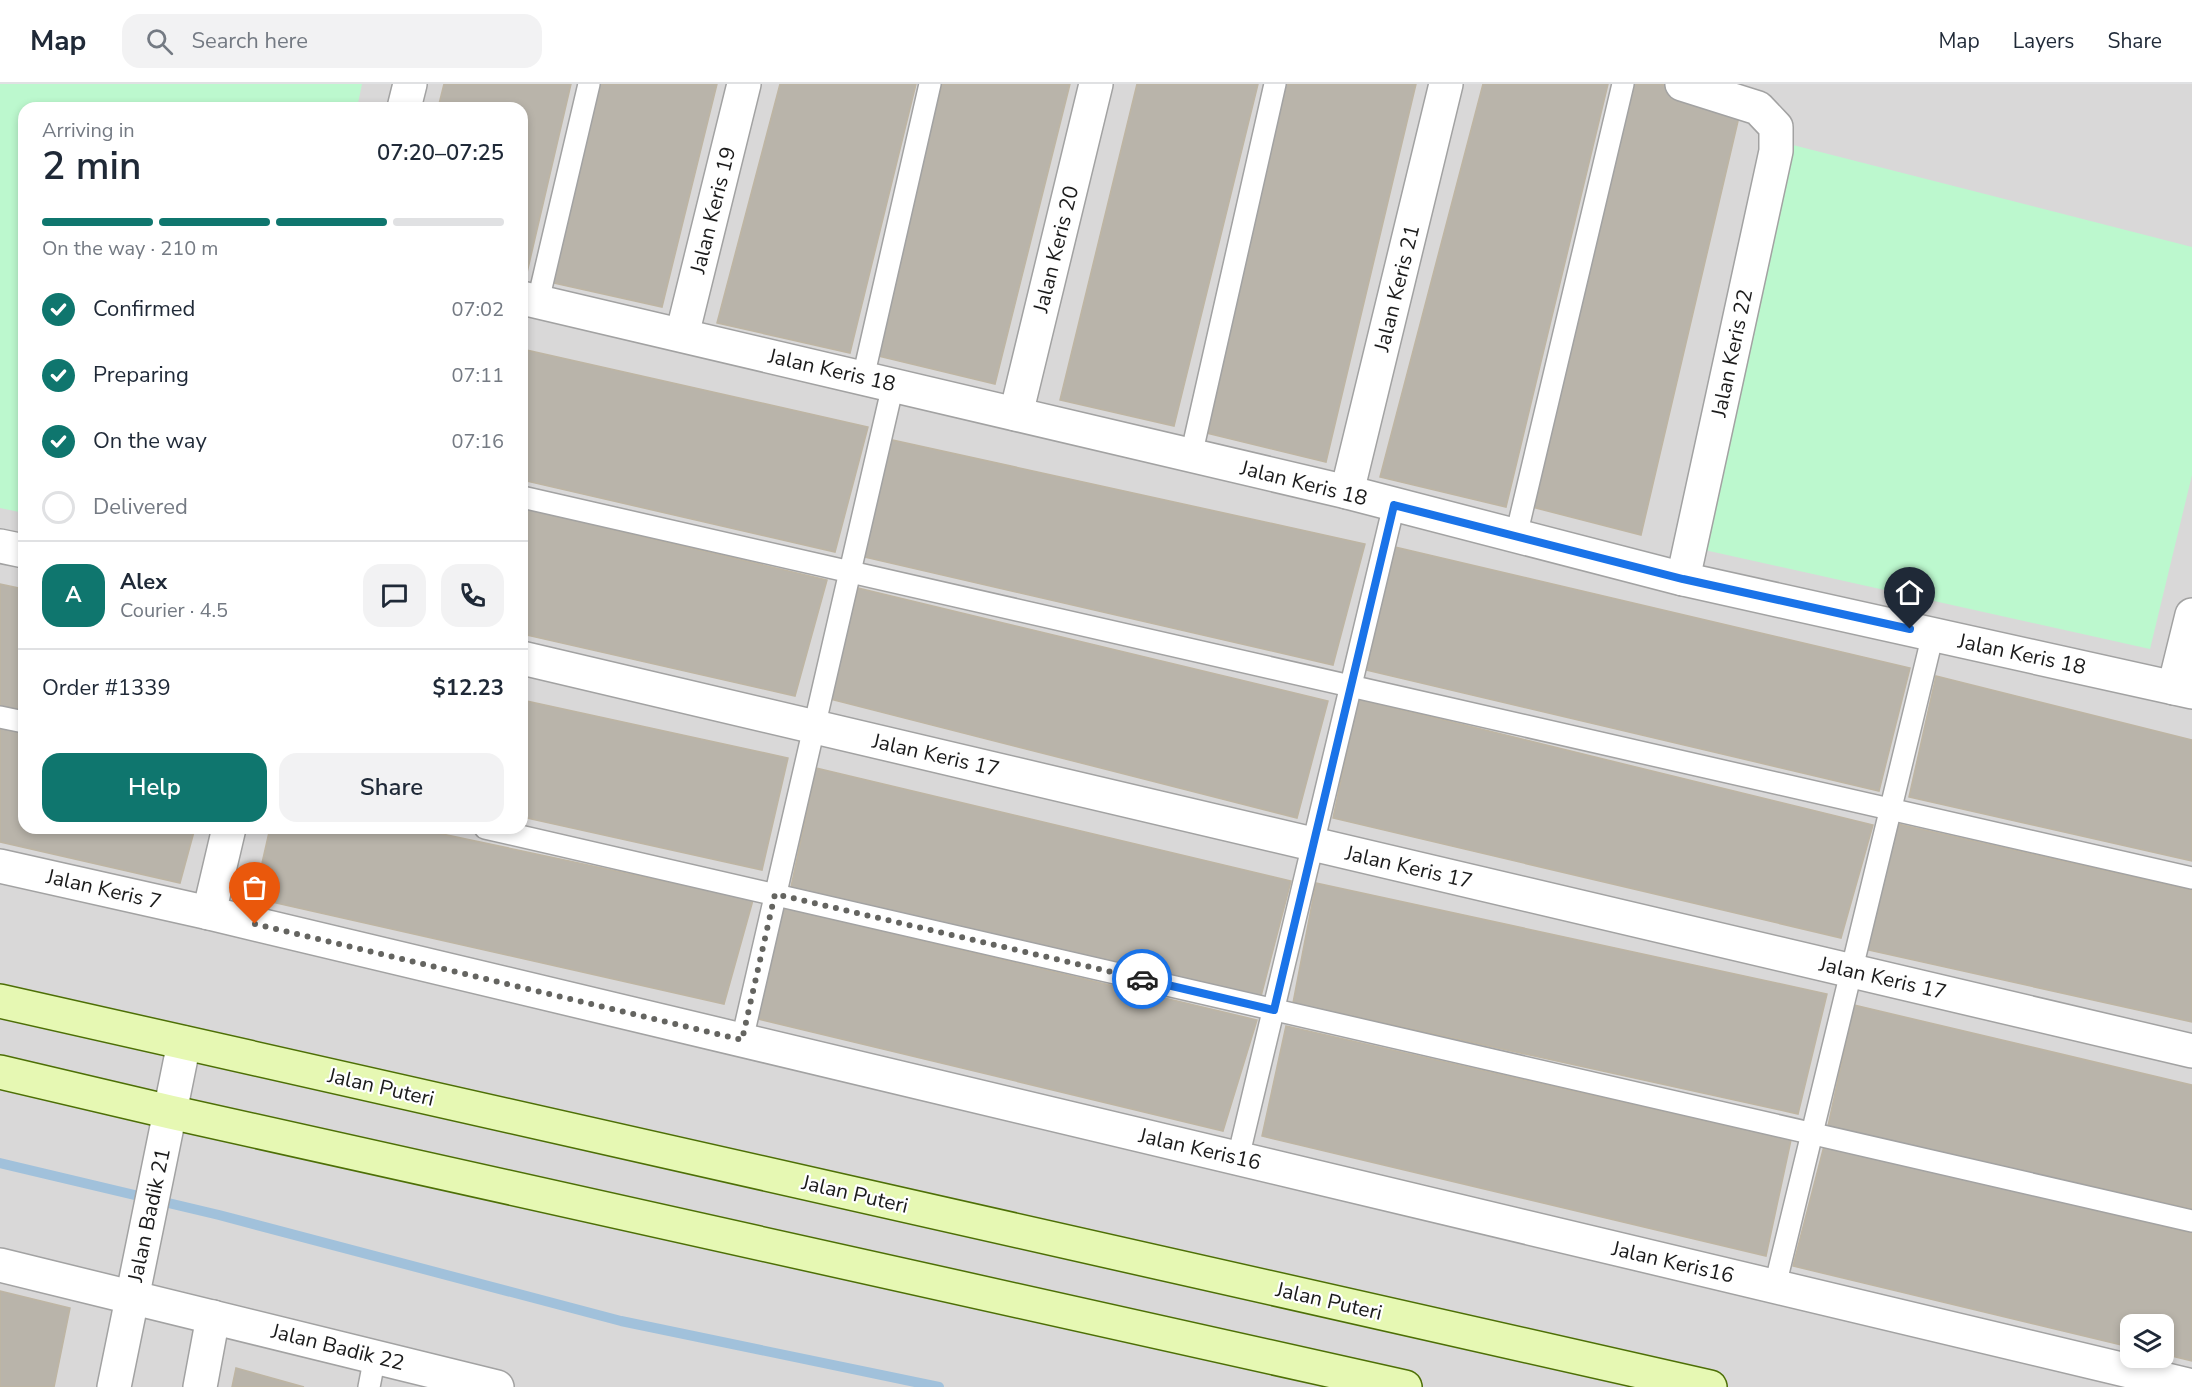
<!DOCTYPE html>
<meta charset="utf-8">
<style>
:root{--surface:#fff;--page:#f2f2f3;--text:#1f2937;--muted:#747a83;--line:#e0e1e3;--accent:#0f766e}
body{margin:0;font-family:"Nunito Sans",sans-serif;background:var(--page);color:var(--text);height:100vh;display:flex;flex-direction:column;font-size:22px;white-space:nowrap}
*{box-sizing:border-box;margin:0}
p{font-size:20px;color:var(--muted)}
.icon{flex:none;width:33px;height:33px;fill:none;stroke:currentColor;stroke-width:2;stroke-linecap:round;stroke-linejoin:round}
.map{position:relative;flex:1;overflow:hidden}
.side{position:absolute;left:18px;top:18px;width:510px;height:732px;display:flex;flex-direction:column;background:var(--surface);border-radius:18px;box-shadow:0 3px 9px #0003}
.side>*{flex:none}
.controls{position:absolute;left:2120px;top:1230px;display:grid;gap:12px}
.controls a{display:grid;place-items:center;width:54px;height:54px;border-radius:12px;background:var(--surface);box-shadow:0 3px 9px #0003;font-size:30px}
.pin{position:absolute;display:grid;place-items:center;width:51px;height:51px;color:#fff;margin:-62px -26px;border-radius:50% 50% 50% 0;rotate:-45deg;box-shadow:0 0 6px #0007}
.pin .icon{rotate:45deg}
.courier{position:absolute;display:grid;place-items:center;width:60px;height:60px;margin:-30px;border:4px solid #1a73e8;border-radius:50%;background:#fff;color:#222;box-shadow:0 2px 8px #0007}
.headline em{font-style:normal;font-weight:600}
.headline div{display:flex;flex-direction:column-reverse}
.headline{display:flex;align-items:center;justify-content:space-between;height:102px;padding:0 24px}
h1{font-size:39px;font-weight:600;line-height:45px}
.bar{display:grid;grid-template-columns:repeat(4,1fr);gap:9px 6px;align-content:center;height:72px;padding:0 24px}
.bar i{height:8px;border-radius:4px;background:var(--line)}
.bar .active{background:var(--accent)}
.bar p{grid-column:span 4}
.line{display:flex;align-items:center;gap:15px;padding:0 24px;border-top:2px solid var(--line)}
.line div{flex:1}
.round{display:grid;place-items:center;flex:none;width:63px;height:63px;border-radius:18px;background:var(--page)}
ol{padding:0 24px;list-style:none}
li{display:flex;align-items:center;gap:18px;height:66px}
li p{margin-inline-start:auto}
li .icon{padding:6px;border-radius:50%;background:var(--accent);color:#fff;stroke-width:4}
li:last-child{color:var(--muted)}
li i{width:33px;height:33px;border:3px solid var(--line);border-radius:50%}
.button{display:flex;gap:12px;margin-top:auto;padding:12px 24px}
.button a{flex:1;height:69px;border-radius:18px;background:var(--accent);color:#fff;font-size:24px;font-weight:600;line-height:69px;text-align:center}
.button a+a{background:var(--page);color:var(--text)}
header{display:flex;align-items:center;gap:36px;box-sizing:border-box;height:84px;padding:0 30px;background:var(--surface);border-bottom:2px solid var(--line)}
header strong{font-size:28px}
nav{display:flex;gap:33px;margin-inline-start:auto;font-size:21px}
.search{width:420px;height:54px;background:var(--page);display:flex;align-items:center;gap:15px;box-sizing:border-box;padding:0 21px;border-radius:18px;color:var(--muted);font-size:22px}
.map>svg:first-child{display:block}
.residential{fill:#d9d8d8;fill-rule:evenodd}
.park{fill:#bcf8ce}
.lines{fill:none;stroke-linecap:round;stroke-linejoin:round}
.stream{stroke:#a1c1db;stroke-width:10}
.building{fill:#b9b4aa;stroke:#beb5a3;stroke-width:1.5}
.lane-casing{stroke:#a2a2a2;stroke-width:24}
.street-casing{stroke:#a2a2a2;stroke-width:36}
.secondary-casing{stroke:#4d6f06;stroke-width:36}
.lane{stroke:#fff;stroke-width:21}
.street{stroke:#fff;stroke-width:33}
.secondary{stroke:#e6f8b3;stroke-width:33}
.done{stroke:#646460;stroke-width:6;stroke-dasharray:0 10.8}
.route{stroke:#1a73e8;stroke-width:8}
.labels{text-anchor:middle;stroke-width:4.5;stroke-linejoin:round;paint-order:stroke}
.street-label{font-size:21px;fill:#1b1b1b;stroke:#fff}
</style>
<header>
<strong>Map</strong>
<div class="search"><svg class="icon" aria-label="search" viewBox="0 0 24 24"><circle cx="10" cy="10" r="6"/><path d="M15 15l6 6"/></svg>Search here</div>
<nav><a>Map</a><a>Layers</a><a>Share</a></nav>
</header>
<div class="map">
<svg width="2192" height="1303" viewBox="0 0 2192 1303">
<rect width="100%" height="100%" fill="#edebe1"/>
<!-- residential -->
<path class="residential" d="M0,0H2192V1303H0ZM24,24H522V744H24ZM2130,1240H2163V1274H2130Z"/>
<!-- park -->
<g class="park">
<path d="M0,0H362L357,24H24V429L0,424Z"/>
<path d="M1789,60L2192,163V391L2150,565L1700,465Z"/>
</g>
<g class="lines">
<!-- stream -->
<path class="stream" d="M0,1079L219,1131L621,1237L939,1303"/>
</g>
<!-- building -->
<g class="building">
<path d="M444,0H571L526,193L522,192V24H438Z"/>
<path d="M599,0H717L662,223L549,198Z"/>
<path d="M780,0H916L850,269L717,239Z"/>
<path d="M942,0H1070L995,300L874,271Z"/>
<path d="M1137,0H1258L1174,342L1060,316Z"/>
<path d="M1284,0H1416L1326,378L1198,347Z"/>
<path d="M1483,0H1608L1506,423L1380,393Z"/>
<path d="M1631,0H1660L1742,20L1641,451L1528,422Z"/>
<path d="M522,265L868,343L835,468L522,396Z"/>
<path d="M888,355L1365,460L1333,581L860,472Z"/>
<path d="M522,424L827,496L795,612L522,550Z"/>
<path d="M1395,463L1910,584L1879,707L1366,586Z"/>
<path d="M0,500L24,505V628L0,622Z"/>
<path d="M858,504L1328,617L1297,734L830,615Z"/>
<path d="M1936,592L2192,656V777L1909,713Z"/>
<path d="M1358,615L1873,741L1841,854L1333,734Z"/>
<path d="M522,616L788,674L762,786L522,733Z"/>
<path d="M0,644L24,649V744H195L180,799L0,758Z"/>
<path d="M816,684L1291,797L1260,916L791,803Z"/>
<path d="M1898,740L2192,806V938L1864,865Z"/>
<path d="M270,744H414L753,816L724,920L254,814Z"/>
<path d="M1316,799L1827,910L1798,1030L1293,919Z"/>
<path d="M781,823L1257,936L1223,1047L750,933Z"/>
<path d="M1854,921L2192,1001V1125L1828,1042Z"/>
<path d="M1286,942L1791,1056L1766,1172L1262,1052Z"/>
<path d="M1824,1062L2192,1149V1277L2163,1270V1240H2130V1263L1793,1182Z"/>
<path d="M0,1207L70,1224L54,1303H0Z"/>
<path d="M236,1284L304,1303H232Z"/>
</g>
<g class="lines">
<!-- lane casing -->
<g class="lane-casing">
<g id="lane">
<path d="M538,217L589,0"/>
<path d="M863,294L930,0"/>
<path d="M1191,372L1275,0"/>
<path d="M522,413L2192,794"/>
<path d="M1516,452L1623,0"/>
<path d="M0,633L24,638"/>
<path d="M485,744L2192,1137"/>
<path d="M742,956L893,301"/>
<path d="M1238,1074L1394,421"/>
<path d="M1775,1202L1933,550"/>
<path d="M369,1303L375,1272"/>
</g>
</g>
<!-- street casing -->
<g class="street-casing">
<g id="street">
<path d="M1682,0L1758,24L1776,43V67L1683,495"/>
<path d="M404,24L410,0"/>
<path d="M522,214L1347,408L1683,495L2192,608"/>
<path d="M682,251L744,0"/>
<path d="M1016,330L1096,0"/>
<path d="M1347,408L1446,0"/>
<path d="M0,462L24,467"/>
<path d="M522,574L2192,967"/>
<path d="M2174,604L2192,531"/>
<path d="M0,782L209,829L2192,1302"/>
<path d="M209,829L229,744"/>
<path d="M0,1181L497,1303"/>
<path d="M114,1303L184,959"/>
<path d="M200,1303L213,1233"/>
</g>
</g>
<!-- secondary casing -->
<g class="secondary-casing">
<g id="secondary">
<path d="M0,917L1710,1303"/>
<path d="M0,988L170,1028L1405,1303"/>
</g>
</g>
<!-- lane -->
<use href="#lane" class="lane"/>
<!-- street -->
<use href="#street" class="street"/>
<!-- secondary -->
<use href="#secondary" class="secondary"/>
</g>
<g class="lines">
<!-- done -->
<path class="done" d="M255,840L742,956L775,810L1142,895"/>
<!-- route -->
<path class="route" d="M1142,895L1274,926L1394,421L1683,495L1910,545"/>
</g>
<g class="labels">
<!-- street labels -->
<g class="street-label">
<text transform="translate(713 126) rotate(-76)" y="7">Jalan Keris 19</text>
<text transform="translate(1056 165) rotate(-76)" y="7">Jalan Keris 20</text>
<text transform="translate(1397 204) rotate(-76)" y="7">Jalan Keris 21</text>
<text transform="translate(1732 269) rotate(-78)" y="7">Jalan Keris 22</text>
<text transform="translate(832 286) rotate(13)" y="7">Jalan Keris 18</text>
<text transform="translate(1304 399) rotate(14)" y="7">Jalan Keris 18</text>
<text transform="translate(2022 570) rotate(12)" y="7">Jalan Keris 18</text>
<text transform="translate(936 671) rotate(13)" y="7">Jalan Keris 17</text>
<text transform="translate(1409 783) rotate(13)" y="7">Jalan Keris 17</text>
<text transform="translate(104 805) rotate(13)" y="7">Jalan Keris 7</text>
<text transform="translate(1883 894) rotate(13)" y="7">Jalan Keris 17</text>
<text transform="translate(381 1003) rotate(13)" y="7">Jalan Puteri</text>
<text transform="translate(1200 1065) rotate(13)" y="7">Jalan Keris16</text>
<text transform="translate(855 1110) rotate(13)" y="7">Jalan Puteri</text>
<text transform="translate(149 1131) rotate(-78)" y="7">Jalan Badik 21</text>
<text transform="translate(1673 1178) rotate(13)" y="7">Jalan Keris16</text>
<text transform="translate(1329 1217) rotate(13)" y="7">Jalan Puteri</text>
<text transform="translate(338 1263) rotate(14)" y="7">Jalan Badik 22</text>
</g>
</g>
</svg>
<div class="controls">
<a><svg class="icon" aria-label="layers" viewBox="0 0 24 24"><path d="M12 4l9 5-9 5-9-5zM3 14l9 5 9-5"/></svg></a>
</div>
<div class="pin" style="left:255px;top:840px;background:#ea580c"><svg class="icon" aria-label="bag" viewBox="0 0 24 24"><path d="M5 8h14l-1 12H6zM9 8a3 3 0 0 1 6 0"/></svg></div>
<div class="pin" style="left:1910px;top:545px;background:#1f2937"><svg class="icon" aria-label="home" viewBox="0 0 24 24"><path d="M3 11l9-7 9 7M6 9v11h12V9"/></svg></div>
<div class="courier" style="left:1142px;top:895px"><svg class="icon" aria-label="car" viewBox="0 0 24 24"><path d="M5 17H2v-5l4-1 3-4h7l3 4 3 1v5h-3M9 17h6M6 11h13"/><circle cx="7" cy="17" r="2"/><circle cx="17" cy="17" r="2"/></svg></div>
<section class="side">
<div class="headline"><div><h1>2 min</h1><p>Arriving in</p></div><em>07:20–07:25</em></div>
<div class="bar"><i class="active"></i><i class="active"></i><i class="active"></i><i></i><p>On the way · 210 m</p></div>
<ol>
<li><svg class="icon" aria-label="check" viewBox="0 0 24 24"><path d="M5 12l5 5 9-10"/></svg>Confirmed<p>07:02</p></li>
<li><svg class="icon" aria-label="check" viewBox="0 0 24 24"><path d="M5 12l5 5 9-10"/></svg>Preparing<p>07:11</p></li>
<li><svg class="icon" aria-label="check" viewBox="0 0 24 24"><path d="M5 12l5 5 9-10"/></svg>On the way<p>07:16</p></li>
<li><i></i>Delivered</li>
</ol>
<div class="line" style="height:108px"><b class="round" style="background:var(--accent);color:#fff">A</b><div><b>Alex</b><p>Courier · 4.5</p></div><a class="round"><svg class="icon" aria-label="chat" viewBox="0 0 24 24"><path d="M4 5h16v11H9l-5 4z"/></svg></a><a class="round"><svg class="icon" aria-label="phone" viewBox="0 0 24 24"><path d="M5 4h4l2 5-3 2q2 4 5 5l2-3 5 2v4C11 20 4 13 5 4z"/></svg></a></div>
<div class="line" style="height:78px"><div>Order #1339</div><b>$12.23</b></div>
<div class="button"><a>Help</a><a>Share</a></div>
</section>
</div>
